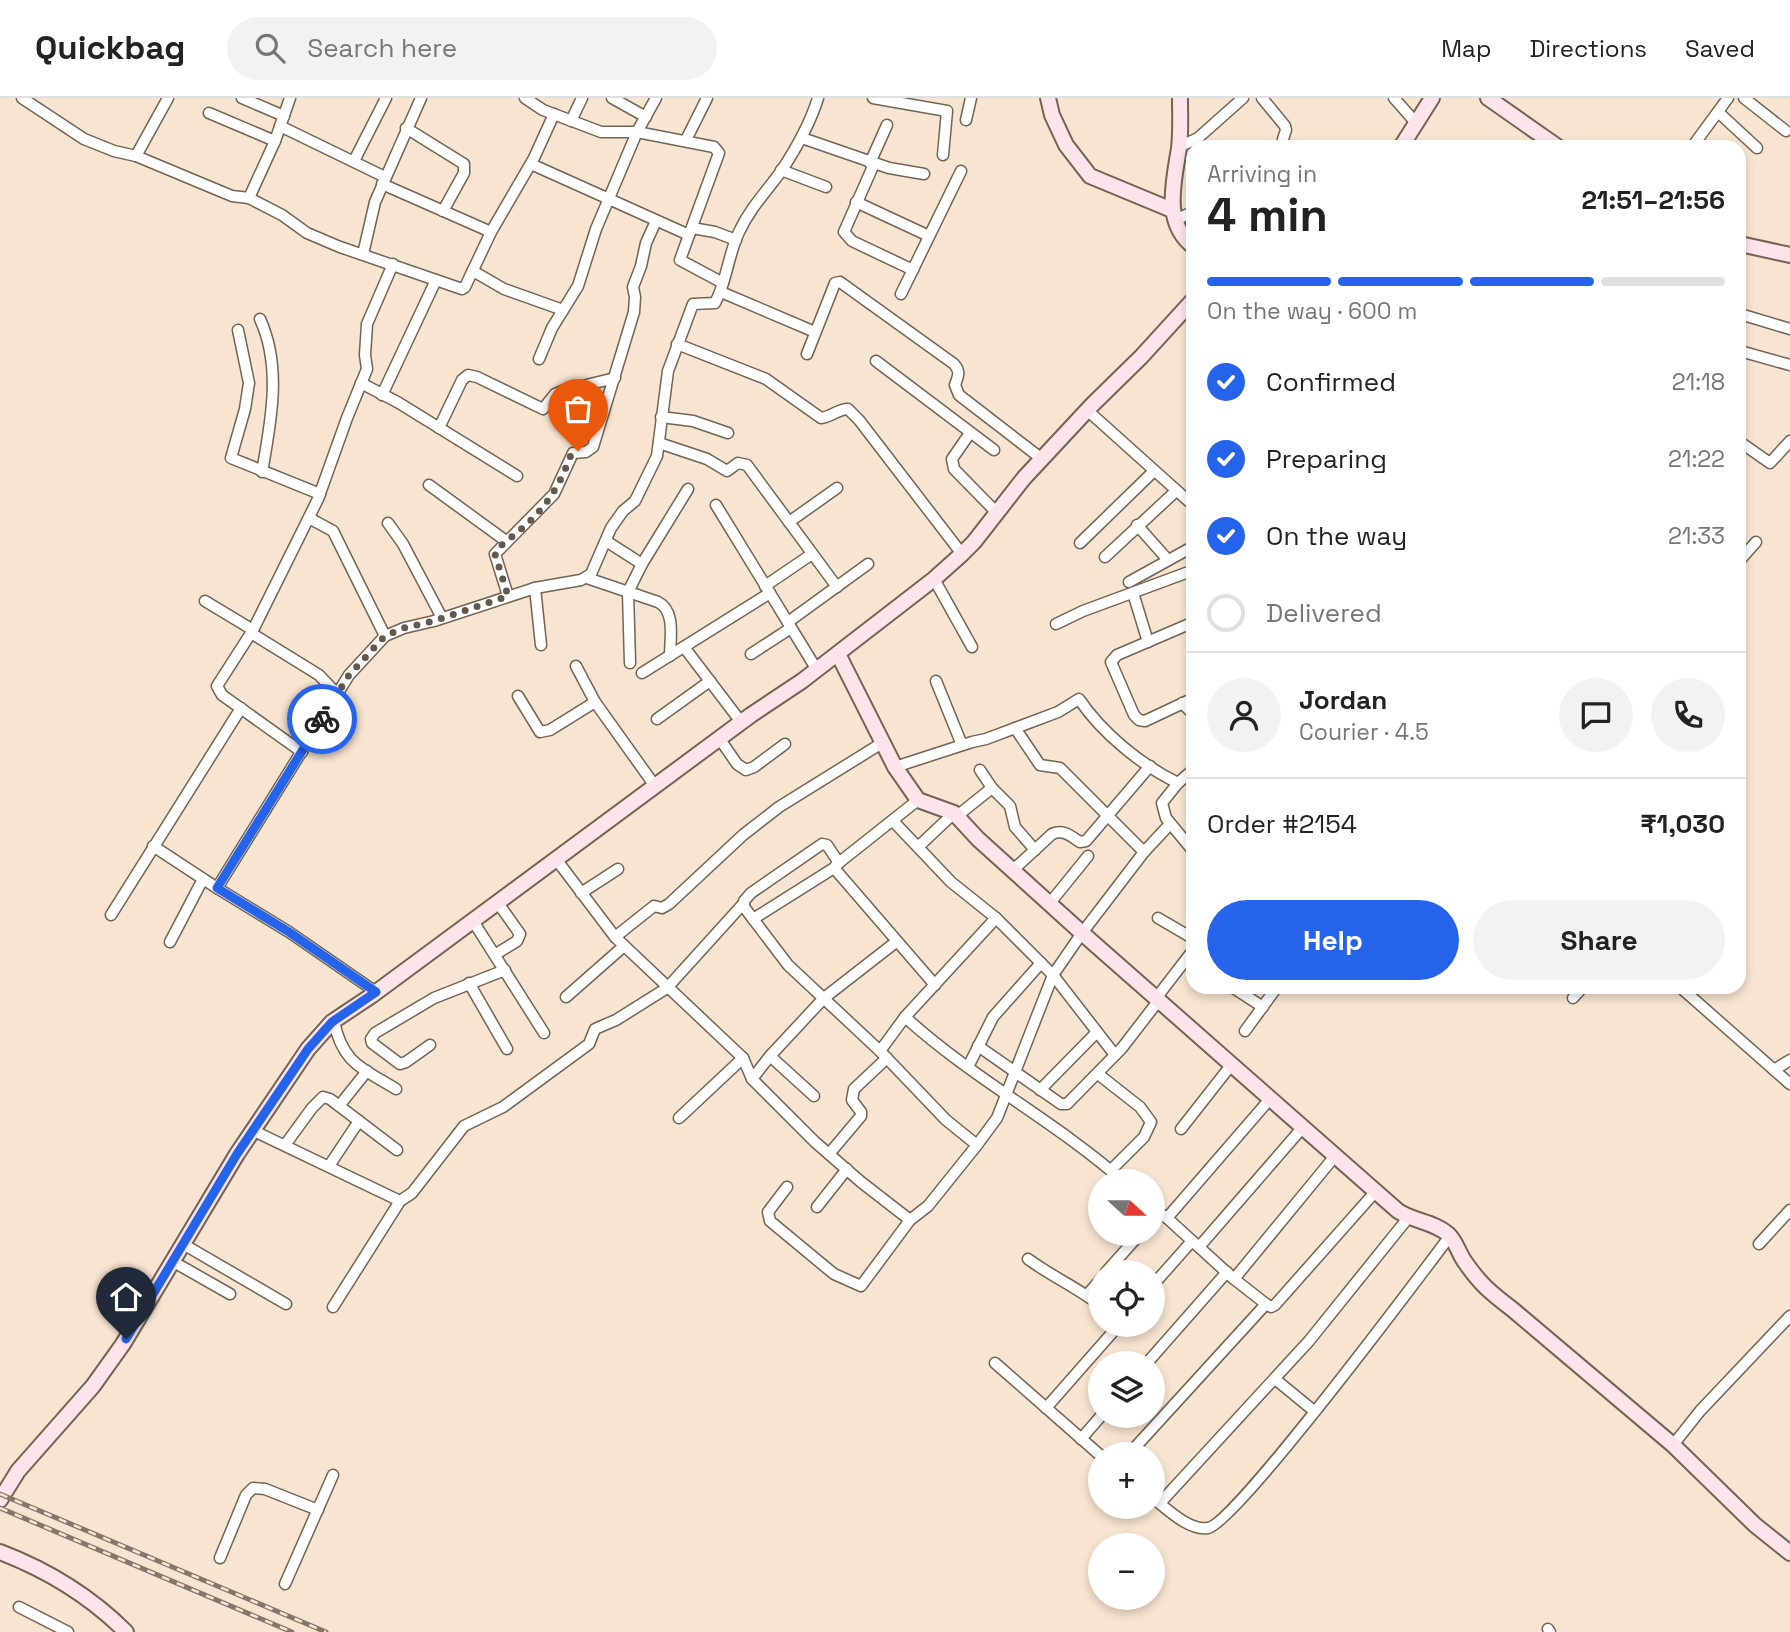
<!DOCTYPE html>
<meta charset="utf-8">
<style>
:root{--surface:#fff;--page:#f2f2f2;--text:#222;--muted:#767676;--line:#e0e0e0;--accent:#2563eb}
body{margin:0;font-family:"Space Grotesk",sans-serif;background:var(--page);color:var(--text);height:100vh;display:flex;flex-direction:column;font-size:26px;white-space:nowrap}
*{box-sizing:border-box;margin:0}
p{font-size:23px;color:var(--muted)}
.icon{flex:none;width:38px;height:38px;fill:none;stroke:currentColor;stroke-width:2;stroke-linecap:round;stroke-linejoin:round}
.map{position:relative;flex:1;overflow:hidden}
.sheet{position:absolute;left:1186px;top:42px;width:560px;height:854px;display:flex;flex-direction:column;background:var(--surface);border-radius:21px;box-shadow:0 4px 10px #0003}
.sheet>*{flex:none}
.needle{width:46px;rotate:111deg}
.buttons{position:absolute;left:1088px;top:1071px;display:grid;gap:14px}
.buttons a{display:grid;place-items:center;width:77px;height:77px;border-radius:50%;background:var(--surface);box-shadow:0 4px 10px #0003;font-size:35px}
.pin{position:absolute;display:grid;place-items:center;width:60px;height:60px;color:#fff;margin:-72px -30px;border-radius:50% 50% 50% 0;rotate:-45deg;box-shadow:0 0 7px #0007}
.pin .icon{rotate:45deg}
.courier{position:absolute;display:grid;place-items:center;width:70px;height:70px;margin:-35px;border:5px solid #2563eb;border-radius:50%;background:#fff;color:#222;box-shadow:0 2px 9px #0007}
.headline em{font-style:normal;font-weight:700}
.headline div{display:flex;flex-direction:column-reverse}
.headline{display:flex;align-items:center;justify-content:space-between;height:119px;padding:0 21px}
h1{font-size:46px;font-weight:700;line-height:52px}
.bar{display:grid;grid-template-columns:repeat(4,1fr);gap:10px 7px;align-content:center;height:84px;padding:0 21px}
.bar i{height:9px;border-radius:5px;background:var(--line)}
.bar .on{background:var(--accent)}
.bar p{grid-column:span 4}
.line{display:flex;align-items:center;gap:18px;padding:0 21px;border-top:2px solid var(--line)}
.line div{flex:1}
.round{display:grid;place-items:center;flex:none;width:74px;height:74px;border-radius:37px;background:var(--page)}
ol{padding:0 21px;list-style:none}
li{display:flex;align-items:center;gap:21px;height:77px}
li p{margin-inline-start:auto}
li .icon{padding:7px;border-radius:50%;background:var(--accent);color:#fff;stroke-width:4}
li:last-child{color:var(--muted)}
li i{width:38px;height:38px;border:4px solid var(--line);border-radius:50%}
.button{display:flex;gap:14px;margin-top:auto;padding:14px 21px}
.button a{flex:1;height:80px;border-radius:42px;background:var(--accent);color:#fff;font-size:28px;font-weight:700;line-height:80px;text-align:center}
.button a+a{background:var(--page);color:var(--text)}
header{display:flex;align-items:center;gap:42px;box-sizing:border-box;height:98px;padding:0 35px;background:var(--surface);border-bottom:2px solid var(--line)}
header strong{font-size:33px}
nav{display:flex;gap:38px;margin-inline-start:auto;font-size:24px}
.search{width:490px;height:63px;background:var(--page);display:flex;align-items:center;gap:18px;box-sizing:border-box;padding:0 24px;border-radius:38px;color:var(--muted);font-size:26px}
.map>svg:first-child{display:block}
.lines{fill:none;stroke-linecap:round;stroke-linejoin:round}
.street-casing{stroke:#736352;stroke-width:13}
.secondary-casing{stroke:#736352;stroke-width:18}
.street{stroke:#fff;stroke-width:10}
.secondary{stroke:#fde3ea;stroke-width:14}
.rail-casing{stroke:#83766a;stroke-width:5}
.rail{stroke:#f8e5d1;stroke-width:2.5;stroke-dasharray:8;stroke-linecap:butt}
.done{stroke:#62584d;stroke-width:7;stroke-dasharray:0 12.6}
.route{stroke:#2563eb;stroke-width:9}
</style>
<header>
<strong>Quickbag</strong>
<div class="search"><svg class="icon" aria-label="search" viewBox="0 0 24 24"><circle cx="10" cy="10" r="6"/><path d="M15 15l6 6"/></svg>Search here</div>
<nav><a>Map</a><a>Directions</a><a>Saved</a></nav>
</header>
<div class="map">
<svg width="1790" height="1534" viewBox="0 0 1790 1534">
<rect width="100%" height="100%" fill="#f8e5d1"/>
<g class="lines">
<!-- street casing -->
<g class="street-casing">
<g id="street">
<path d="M22,0L84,41L114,53L136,58L232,98L249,100L282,117L307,135L340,149L462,191L465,189L491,134L534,60L554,16"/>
<path d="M242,0L284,18"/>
<path d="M525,0L543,12L601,34H637L656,0"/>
<path d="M612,0L646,19"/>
<path d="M873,0L947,13L943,57"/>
<path d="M1262,0L1285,28L1286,32L1283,41L1285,49"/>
<path d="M1394,0L1416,25"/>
<path d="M1744,0L1786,33"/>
<path d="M1718,14L1757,50"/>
<path d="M209,15L275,43L290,0"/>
<path d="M966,22L971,0"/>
<path d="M571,23L582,0"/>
<path d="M280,28L385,79"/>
<path d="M406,30L464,66V75L443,113"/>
<path d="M802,40L889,70L924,76"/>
<path d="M686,42L707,0"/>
<path d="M1179,49L1198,40L1243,0"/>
<path d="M1692,49L1728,0"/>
<path d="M136,58L168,0"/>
<path d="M354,63L386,0"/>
<path d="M870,65L887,27"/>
<path d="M531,66L689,137L719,55L714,49L637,34L596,131L578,188L552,230L539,261"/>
<path d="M874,66L844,134L852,143L913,172"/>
<path d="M781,72L826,89"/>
<path d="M382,86L491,134"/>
<path d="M249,100L275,43"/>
<path d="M856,104L929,138"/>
<path d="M1176,122L1194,113"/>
<path d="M692,130L715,134L736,142"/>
<path d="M689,137L680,162L723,185"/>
<path d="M363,156L375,104L421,0"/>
<path d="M473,173L504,191L563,212"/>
<path d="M721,194L815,234"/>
<path d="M901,196L961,73"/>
<path d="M1740,216L1790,231"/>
<path d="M260,221C282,269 271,323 262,374"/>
<path d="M238,232L249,285L245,311L231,360L320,396"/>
<path d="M677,246L766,281L821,320C831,319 838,311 848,311L859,322L962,456"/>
<path d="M1740,253L1790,267"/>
<path d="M807,256L835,185L840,184L954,266C961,274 958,278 955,287L959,297L1042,361"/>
<path d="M876,263L994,352"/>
<path d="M361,285L399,305L517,378"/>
<path d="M382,297L436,182"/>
<path d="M1087,312L1194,408"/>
<path d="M661,319L693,323L728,335"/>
<path d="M439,330L462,282L468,277L477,279L543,311L555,296L562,293L615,280"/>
<path d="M970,335L952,361L954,371L997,415"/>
<path d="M1740,344L1770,365L1790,343"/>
<path d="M659,345L707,361L727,373L738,365L747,367L837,489"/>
<path d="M429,387L506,443"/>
<path d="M716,407L817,572"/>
<path d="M309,420L333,433L385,538"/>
<path d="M789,424L837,390"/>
<path d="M388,425L403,446L442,520"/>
<path d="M1137,427L1168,462"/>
<path d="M606,443L642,466L688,391"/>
<path d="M1080,445L1154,373"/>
<path d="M1105,459L1176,393"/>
<path d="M1740,462L1756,444"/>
<path d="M587,480L658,504C676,513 670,541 670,558"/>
<path d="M934,481L972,549"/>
<path d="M1129,484L1194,448"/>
<path d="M765,488L812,456"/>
<path d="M535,490L541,547"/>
<path d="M1133,495L1148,544"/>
<path d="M508,498L495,456L554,396L573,355L586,354L593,349L634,214L635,199L633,189L641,168L646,145L656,123"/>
<path d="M205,503L253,532"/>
<path d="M788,524L868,466"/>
<path d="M1194,524L1117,557L1111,564L1134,617L1139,622L1145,623L1194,600"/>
<path d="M1056,526L1083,513L1194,472"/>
<path d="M251,535L319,577L337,596"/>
<path d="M684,549L741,624"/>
<path d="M751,556L791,530"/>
<path d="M630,565L628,494L642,466"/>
<path d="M576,568L595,604L655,688"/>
<path d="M642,575L770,495"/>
<path d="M936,583L962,647"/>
<path d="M518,598L540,634L550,632L595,604"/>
<path d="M1182,605L1194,617"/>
<path d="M657,621L710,583"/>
<path d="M1015,630L1040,667L1060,670L1144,754"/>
<path d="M719,640L737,666L746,672L754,669L785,646"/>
<path d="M302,654L222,597L217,588L253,532L318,401L347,320L367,271L365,257L367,226L393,166"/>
<path d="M895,669L972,644L986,641L1058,614L1079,601C1102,635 1141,667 1178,685"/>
<path d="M1194,671L1178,685L1162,705L1166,720L1194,754"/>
<path d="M980,672L992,690L1010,708L1015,729L1035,752"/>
<path d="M957,718L992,690"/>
<path d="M893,723L951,784L996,820L1053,877L1115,957"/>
<path d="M153,748L217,790"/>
<path d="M918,749L954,715"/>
<path d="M556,761L615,839L743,960L752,981L815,1044L861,1084L910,1122L861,1188L834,1176L770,1123L768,1114L787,1089"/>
<path d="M839,765L827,747L822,746L751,795L744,803V809L788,867L880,953L946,1022L977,1047L928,1108L910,1122"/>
<path d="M836,767L918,702"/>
<path d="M1013,772L1052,736C1063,731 1071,738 1080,744L1086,743L1150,668"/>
<path d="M581,795L618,771"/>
<path d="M1050,805L1088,758"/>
<path d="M111,817L241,610"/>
<path d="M1158,820L1194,841"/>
<path d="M753,821L834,770L935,887"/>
<path d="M473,823L544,935"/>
<path d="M615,839L654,808L662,810L669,806L743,737L779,709L882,645"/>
<path d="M170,844L203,781"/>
<path d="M496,856L517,843L520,836L498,805"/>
<path d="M469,885L507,951"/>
<path d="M1232,889L1263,909"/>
<path d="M1680,889L1790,986"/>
<path d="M376,894L289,834L217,790L349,577L385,538L404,530L434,523L535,490L581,482L591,476L611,430L623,413L635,403L657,358L668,273L693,206L715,205C727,183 728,157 739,134C750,110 767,93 782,72C797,49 810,26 818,0"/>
<path d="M566,899L624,848"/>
<path d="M1157,899L1194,851"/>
<path d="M1573,900L1583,889"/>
<path d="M905,919C973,981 1055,1023 1123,1083"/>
<path d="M334,923C342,965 362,970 396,991"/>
<path d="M1245,933L1277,889"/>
<path d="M430,947L406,964L400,966L372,945L371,941L375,935L434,900L505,872"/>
<path d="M978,948L1061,1006H1067L1122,950L1159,902"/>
<path d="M880,953L905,919L996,820"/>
<path d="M770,958L814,998"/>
<path d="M968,969L993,919L1041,865"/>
<path d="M1774,972L1790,962"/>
<path d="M1098,976L1140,1009L1151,1024L1144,1039L1111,1072"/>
<path d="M752,981L770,958L824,900L896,844"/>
<path d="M1040,992L1097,934"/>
<path d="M1270,1001L1167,1120L1234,1181L1266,1206L1271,1209L1275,1207L1376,1093"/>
<path d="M339,1008L367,973"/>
<path d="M679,1020L743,960"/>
<path d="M1181,1031L1232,966"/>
<path d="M252,1032L400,1103L412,1095L464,1028L503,1009L589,946L595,931L616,922L667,890L743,806"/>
<path d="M285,1047L312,1010L323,999L330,1001L397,1052"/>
<path d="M977,1047L997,1020L1053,877L1082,835L1144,754L1170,726"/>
<path d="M829,1056L861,1018V1014L852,1002L854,991L887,960"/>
<path d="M329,1068L359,1023"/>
<path d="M817,1109L847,1071"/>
<path d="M1153,1110L1167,1120"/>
<path d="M183,1146L286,1206"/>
<path d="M1759,1146L1790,1112"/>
<path d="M1199,1149L1303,1029"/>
<path d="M1028,1161C1051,1178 1078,1190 1101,1208"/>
<path d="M172,1163L230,1196"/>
<path d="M1106,1174L1140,1136"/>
<path d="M1234,1181L1335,1058"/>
<path d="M1153,1187L1192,1143"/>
<path d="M1087,1197L1101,1181"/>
<path d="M333,1209L400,1103"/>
<path d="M995,1265L1101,1358"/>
<path d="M1147,1265L1227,1174"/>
<path d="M1275,1281L1314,1313"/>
<path d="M1046,1310L1119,1227"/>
<path d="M1081,1341L1101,1318"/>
<path d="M1673,1347L1700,1313L1790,1218"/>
<path d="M1129,1356L1266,1206"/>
<path d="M1153,1400C1167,1411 1189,1433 1208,1430C1235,1426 1422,1175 1450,1138"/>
<path d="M1160,1405L1309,1243L1408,1120"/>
<path d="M220,1460L246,1397L253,1390L265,1391L318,1412"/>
<path d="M285,1486L333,1377"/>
<path d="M19,1509L68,1534"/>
<path d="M1548,1531L1550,1534"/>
</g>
</g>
<!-- secondary casing -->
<g class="secondary-casing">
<g id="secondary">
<path d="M1048,0L1052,17L1066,47L1090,78L1172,112"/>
<path d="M1180,0C1180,17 1181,33 1179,50C1174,83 1162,125 1194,149"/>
<path d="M1488,0L1558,49"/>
<path d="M1401,49L1432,0"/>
<path d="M1740,146L1790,157"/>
<path d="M838,556L895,669L918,702L954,715L978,741L1082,835L1398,1113C1413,1123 1434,1124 1448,1136C1456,1143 1459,1156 1465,1164C1480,1186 1491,1195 1512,1211L1673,1347L1755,1427L1790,1455"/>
<path d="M0,1402L18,1373L93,1288L123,1246L237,1056L308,951L332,924L371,898L751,617L802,583L934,481L962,456L974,444L1024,380L1092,307L1141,259L1194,201"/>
<path d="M0,1454C47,1472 90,1498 126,1534"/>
</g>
</g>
<!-- street -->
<use href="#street" class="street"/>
<!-- secondary -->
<use href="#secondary" class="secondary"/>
<!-- rail casing -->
<g class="rail-casing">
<g id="rail">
<path d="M0,1396L326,1534"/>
<path d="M0,1410L292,1534"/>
</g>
</g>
<!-- rail -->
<use href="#rail" class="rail"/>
</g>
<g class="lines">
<!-- done -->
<path class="done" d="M322,621L349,577L385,538L404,530L434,523L508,498L495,456C500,446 511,440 519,433C544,412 559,390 570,359L573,355L578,353"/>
<!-- route -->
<path class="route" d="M126,1241L237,1056L308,951L332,924L376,894L289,834L217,790L322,621"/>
</g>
</svg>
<div class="buttons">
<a><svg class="needle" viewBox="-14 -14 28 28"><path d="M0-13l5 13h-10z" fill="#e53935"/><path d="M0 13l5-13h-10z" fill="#767676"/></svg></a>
<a><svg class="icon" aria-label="locate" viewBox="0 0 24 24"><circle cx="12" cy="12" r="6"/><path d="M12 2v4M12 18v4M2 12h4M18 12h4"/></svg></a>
<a><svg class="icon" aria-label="layers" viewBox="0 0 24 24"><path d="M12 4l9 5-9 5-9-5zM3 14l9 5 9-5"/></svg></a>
<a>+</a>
<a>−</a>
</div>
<div class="pin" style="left:578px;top:353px;background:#ea580c"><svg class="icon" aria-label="bag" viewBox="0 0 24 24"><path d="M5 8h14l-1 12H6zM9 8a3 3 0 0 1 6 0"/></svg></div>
<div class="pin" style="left:126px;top:1241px;background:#1f2937"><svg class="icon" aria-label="home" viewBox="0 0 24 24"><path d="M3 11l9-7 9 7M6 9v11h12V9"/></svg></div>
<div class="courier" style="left:322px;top:621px"><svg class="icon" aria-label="bike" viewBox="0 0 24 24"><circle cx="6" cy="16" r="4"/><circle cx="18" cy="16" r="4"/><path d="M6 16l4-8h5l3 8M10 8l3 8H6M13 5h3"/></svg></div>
<section class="sheet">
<div class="headline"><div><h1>4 min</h1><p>Arriving in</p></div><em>21:51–21:56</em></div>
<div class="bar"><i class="on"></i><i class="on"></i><i class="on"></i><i></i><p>On the way · 600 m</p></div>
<ol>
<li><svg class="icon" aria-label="check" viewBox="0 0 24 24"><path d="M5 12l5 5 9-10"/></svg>Confirmed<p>21:18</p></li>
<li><svg class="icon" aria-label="check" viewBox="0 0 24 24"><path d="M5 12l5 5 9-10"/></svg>Preparing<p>21:22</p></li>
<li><svg class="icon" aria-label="check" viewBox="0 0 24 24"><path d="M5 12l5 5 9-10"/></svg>On the way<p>21:33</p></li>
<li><i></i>Delivered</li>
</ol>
<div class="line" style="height:126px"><a class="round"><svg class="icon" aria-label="person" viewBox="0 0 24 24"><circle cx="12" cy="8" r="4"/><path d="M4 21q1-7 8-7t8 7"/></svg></a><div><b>Jordan</b><p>Courier · 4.5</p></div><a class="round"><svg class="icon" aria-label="chat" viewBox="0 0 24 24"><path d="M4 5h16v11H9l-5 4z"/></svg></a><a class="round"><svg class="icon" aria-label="phone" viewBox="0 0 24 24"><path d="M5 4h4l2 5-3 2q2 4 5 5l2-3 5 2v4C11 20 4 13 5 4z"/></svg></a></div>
<div class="line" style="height:91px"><div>Order #2154</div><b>₹1,030</b></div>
<div class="button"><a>Help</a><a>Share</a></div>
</section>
</div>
